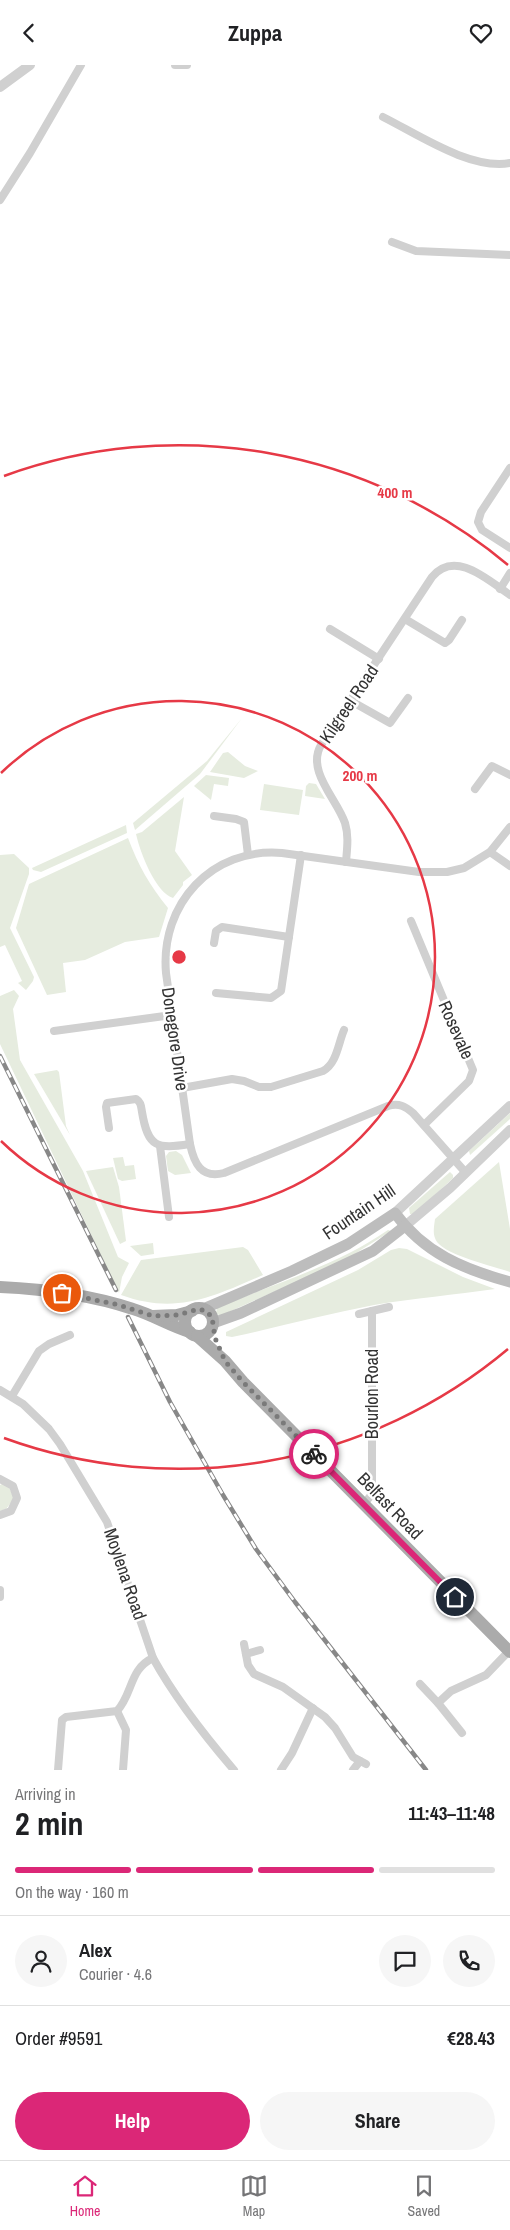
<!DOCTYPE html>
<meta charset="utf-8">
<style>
:root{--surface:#fff;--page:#f6f6f6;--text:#202124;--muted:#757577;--line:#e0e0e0;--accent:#db2777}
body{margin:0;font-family:"Archivo Narrow",sans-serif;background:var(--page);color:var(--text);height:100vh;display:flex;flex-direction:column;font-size:19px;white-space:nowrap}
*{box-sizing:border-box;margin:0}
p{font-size:16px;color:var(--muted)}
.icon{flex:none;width:28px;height:28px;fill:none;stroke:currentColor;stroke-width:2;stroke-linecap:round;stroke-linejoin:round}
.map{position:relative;height:1705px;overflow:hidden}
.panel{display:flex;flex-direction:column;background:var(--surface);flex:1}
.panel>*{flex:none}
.pin{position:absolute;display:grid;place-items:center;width:42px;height:42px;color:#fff;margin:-21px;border:2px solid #fff;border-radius:50%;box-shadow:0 1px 5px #0007}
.courier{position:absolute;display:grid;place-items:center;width:50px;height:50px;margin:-25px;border:4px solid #db2777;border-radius:50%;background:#fff;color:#222;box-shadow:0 1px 6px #0007}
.overview em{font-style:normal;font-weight:700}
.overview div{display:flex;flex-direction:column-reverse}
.overview{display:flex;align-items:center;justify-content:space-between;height:85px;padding:0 15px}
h1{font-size:32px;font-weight:700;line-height:38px}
.bar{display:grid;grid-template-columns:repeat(4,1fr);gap:8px 5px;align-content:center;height:60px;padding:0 15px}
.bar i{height:6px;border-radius:4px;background:var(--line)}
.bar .current{background:var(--accent)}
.bar p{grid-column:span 4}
.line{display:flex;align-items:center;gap:12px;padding:0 15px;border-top:1px solid var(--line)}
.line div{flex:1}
.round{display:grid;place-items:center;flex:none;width:52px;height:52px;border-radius:26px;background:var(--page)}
.primary-button{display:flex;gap:10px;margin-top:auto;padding:10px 15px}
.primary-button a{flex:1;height:58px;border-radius:30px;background:var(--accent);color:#fff;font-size:20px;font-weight:700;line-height:58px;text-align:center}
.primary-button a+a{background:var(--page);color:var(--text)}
header{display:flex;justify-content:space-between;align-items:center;height:65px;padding:0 15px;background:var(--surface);font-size:22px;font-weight:700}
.dock{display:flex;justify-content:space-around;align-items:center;height:70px;border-top:1px solid var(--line);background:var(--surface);font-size:14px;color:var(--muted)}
.dock a{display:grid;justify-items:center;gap:2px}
.dock .current{color:var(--accent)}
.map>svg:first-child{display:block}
.green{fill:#e6ecdf}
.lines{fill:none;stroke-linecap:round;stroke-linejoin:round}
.minor{stroke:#d0d0d0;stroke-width:8}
.tertiary{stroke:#d0d0d0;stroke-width:10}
.secondary{stroke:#bdbdbd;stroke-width:11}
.primary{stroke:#ababab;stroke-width:12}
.rail-casing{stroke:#888;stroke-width:4.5}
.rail{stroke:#fff;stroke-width:2.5;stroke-dasharray:8;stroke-linecap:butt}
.done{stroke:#7a7a7a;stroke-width:5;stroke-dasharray:0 9}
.route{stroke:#db2777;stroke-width:6}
.ring{fill:none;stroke:#e63946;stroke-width:2.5}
.labels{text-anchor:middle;stroke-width:5;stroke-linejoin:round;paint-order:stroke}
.street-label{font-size:18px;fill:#333;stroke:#fff}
.centre{fill:#e63946;stroke:#fff;stroke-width:2.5}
.ring-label{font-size:15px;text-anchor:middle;font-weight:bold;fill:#e63946;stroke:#fff;stroke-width:5;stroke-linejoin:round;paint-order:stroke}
</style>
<header><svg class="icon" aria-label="back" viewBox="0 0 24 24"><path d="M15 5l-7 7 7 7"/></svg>Zuppa<svg class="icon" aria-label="heart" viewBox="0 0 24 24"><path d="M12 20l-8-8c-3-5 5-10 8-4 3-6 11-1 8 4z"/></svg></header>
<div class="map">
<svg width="510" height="1705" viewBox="0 0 510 1705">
<rect width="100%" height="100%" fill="#fff"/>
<!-- green -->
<g class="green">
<path d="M242,653L200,709L135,765L133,758L207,696Z"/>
<path d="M228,687L245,701L258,706L244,713L210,707L223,688Z"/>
<path d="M206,710L229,713L228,721L214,719L211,735L194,721Z"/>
<path d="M309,718L316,719L325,734L305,731L306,721Z"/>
<path d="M264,719L303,725L299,750L260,745Z"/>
<path d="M184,732L175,786L192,810L183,817V820L173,833C155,827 140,787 136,769L142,767Z"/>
<path d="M126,760L127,768L41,807L33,805L32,803Z"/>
<path d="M128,773C138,800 150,821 168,843L159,872L125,877L85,895L63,898L66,927L47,930L16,863L29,819Z"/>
<path d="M14,789L29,803V809L10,863L34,912L33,916L26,925L18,918L22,916L5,880L0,882V790Z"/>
<path d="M14,925L19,931L13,944L20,995L83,1106L118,1192L129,1198L122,1212L119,1228L0,979V931Z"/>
<path d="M57,1005L59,1007L66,1061L70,1070L34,1009Z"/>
<path d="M510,1048V1054L470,1090L469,1086Z"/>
<path d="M176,1086L182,1090L191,1108L175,1110L168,1106L166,1091L169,1087Z"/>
<path d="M123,1092L125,1101L134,1100L136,1114L122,1116L118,1114L113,1093Z"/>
<path d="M499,1097L510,1164V1207C493,1201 448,1191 437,1177C432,1170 434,1162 435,1154Z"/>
<path d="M113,1102L119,1122L126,1176L120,1179L86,1106Z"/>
<path d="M450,1107L453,1110V1113L415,1149H410L409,1143Z"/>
<path d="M388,1165L391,1166L345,1195L220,1251L216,1248L217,1243C275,1218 336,1201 388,1165Z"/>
<path d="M153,1178L154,1189L141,1191L130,1181Z"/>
<path d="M243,1182L248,1185L263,1210C213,1232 176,1250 121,1230L141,1195Z"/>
<path d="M399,1183L407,1184L463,1212L495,1224C455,1230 414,1233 374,1240C326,1249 279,1262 232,1272L226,1271V1267L358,1205L391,1185Z"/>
<path d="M2,1419H8L14,1434L6,1444L0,1446V1420Z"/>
</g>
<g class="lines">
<!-- minor -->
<g class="minor">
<path d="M175,0H187"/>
<path d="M383,52C419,70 470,105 510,98"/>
<path d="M0,135L30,88L81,0"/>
<path d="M392,177L416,186L510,190"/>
<path d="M510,403L481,447L478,457L482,465L510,483"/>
<path d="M500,524L510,508"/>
<path d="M405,554L445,578L449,575L462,555"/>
<path d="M330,564L379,594"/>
<path d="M351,636L390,658L408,633"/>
<path d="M475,724L492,701L510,710"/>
<path d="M214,751L236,754L244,757L248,790"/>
<path d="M490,787L510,801"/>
<path d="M346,797C347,784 349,771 345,758C337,734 306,706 321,680L432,512C455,484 488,515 510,530"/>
<path d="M411,856L473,1005L469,1016L424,1060"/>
<path d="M214,878L216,866L222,862L289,872"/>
<path d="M216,928L271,933L281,926L301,790"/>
<path d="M54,966L172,950"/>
<path d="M182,1023L232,1014L244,1016L259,1022H271L323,1006C337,998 338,979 344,965"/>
<path d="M109,1063L106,1042L107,1038L136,1034C141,1037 141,1041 142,1047C148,1083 157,1084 190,1079"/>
<path d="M160,1081L169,1152"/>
<path d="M466,1108L413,1048C405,1041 399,1038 388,1041L224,1108C201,1114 194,1098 190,1079L166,908C160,839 212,782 282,788L419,807H447L464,803L490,787L510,762"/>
<path d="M359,1249L389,1242"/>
<path d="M0,1325L23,1339L49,1364L60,1379L107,1457L153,1593C175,1633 204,1670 234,1705"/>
<path d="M12,1331L39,1286L49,1279L70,1270"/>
<path d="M0,1414L13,1421L17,1433L11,1446L0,1450"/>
<path d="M364,1439L372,1429V1246"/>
<path d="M0,1525V1532"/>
<path d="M244,1579L248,1600L254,1609L283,1622L325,1652L335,1663L353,1692L366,1699"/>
<path d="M246,1589L260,1585"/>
<path d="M420,1619L438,1638L462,1668"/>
<path d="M438,1638L451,1626L486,1610L509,1586"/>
<path d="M117,1646L126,1665L123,1705"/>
<path d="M58,1705L62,1655L66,1652L117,1646C133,1629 129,1604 153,1593"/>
<path d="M281,1705L292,1688L313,1643"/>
<path d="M353,1705L360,1696"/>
</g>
<!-- tertiary -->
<g class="tertiary">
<path d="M0,22L30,0"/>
<path d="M395,1148L510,1041"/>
<path d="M405,1161L450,1123L510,1065"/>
</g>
<!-- secondary -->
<g class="secondary">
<path d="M203,1244L292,1206L348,1179L395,1148C424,1188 463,1204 510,1217"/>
<path d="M213,1258L241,1248L373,1186L405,1161"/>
</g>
<!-- primary -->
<g class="primary">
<path d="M0,1222C44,1224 91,1230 133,1244C153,1250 170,1261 190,1267"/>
<circle cx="199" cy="1257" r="14"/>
<path d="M153,1251L177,1250L192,1246"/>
<path d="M197,1271L225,1296L243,1317L510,1587"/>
</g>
<!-- rail casing -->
<g class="rail-casing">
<g id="rail">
<path d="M0,991L116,1225"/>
<path d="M128,1252L170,1337L223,1430L256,1484L295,1537L426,1705"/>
</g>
</g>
<!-- rail -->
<use href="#rail" class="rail"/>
</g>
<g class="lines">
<!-- done -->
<path class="done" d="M62,1228L119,1240L153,1251L177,1250L199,1244L206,1246L212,1252L215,1273L225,1296L243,1317L314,1389"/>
<!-- route -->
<path class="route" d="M314,1389L455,1532"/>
</g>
<!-- distance rings -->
<g class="ring">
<path d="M1 708A256 256 0 1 1 1 1076"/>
<path d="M508 1284A512 512 0 0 1 4 1373M4 411A512 512 0 0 1 508 500"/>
</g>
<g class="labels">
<!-- street labels -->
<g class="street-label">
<text transform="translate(349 639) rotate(-56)" y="6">Kilgreel Road</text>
<text transform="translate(456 965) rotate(66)" y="6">Rosevale</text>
<text transform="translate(175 974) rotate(82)" y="6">Donegore Drive</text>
<text transform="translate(359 1147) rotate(-34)" y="6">Fountain Hill</text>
<text transform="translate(372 1329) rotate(-90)" y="6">Bourlon Road</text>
<text transform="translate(390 1441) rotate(46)" y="6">Belfast Road</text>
<text transform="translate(125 1509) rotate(71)" y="6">Moylena Road</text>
</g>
</g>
<circle cx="179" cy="892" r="8" class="centre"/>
<g class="ring-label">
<text x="395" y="433">400 m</text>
<text x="360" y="716">200 m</text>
</g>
</svg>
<div class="pin" style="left:62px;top:1228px;background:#ea580c"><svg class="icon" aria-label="bag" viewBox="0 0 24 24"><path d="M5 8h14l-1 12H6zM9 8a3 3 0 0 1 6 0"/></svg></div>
<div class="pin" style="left:455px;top:1532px;background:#1f2937"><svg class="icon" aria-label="home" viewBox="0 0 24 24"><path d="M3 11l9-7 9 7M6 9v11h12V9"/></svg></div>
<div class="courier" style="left:314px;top:1389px"><svg class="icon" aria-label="bike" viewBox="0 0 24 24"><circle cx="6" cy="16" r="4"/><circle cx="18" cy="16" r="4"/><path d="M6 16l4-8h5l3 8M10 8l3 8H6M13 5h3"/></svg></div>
</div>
<section class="panel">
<div class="overview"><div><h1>2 min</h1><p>Arriving in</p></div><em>11:43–11:48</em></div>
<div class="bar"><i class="current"></i><i class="current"></i><i class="current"></i><i></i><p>On the way · 160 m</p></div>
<div class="line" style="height:90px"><a class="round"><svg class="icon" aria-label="person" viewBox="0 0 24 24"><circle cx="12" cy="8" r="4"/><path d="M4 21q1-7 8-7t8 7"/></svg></a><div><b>Alex</b><p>Courier · 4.6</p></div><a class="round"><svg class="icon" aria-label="chat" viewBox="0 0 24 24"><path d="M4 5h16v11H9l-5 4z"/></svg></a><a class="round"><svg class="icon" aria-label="phone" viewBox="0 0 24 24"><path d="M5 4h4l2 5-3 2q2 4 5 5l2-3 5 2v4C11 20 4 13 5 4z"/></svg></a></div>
<div class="line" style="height:65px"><div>Order #9591</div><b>€28.43</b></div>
<div class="primary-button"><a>Help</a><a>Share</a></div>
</section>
<nav class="dock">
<a class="current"><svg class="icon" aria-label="home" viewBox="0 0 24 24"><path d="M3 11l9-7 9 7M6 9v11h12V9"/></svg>Home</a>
<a><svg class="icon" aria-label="map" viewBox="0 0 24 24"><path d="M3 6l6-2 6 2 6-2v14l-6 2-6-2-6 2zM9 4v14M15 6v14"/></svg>Map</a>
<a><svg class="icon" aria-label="saved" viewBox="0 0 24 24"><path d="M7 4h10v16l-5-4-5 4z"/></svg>Saved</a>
</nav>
